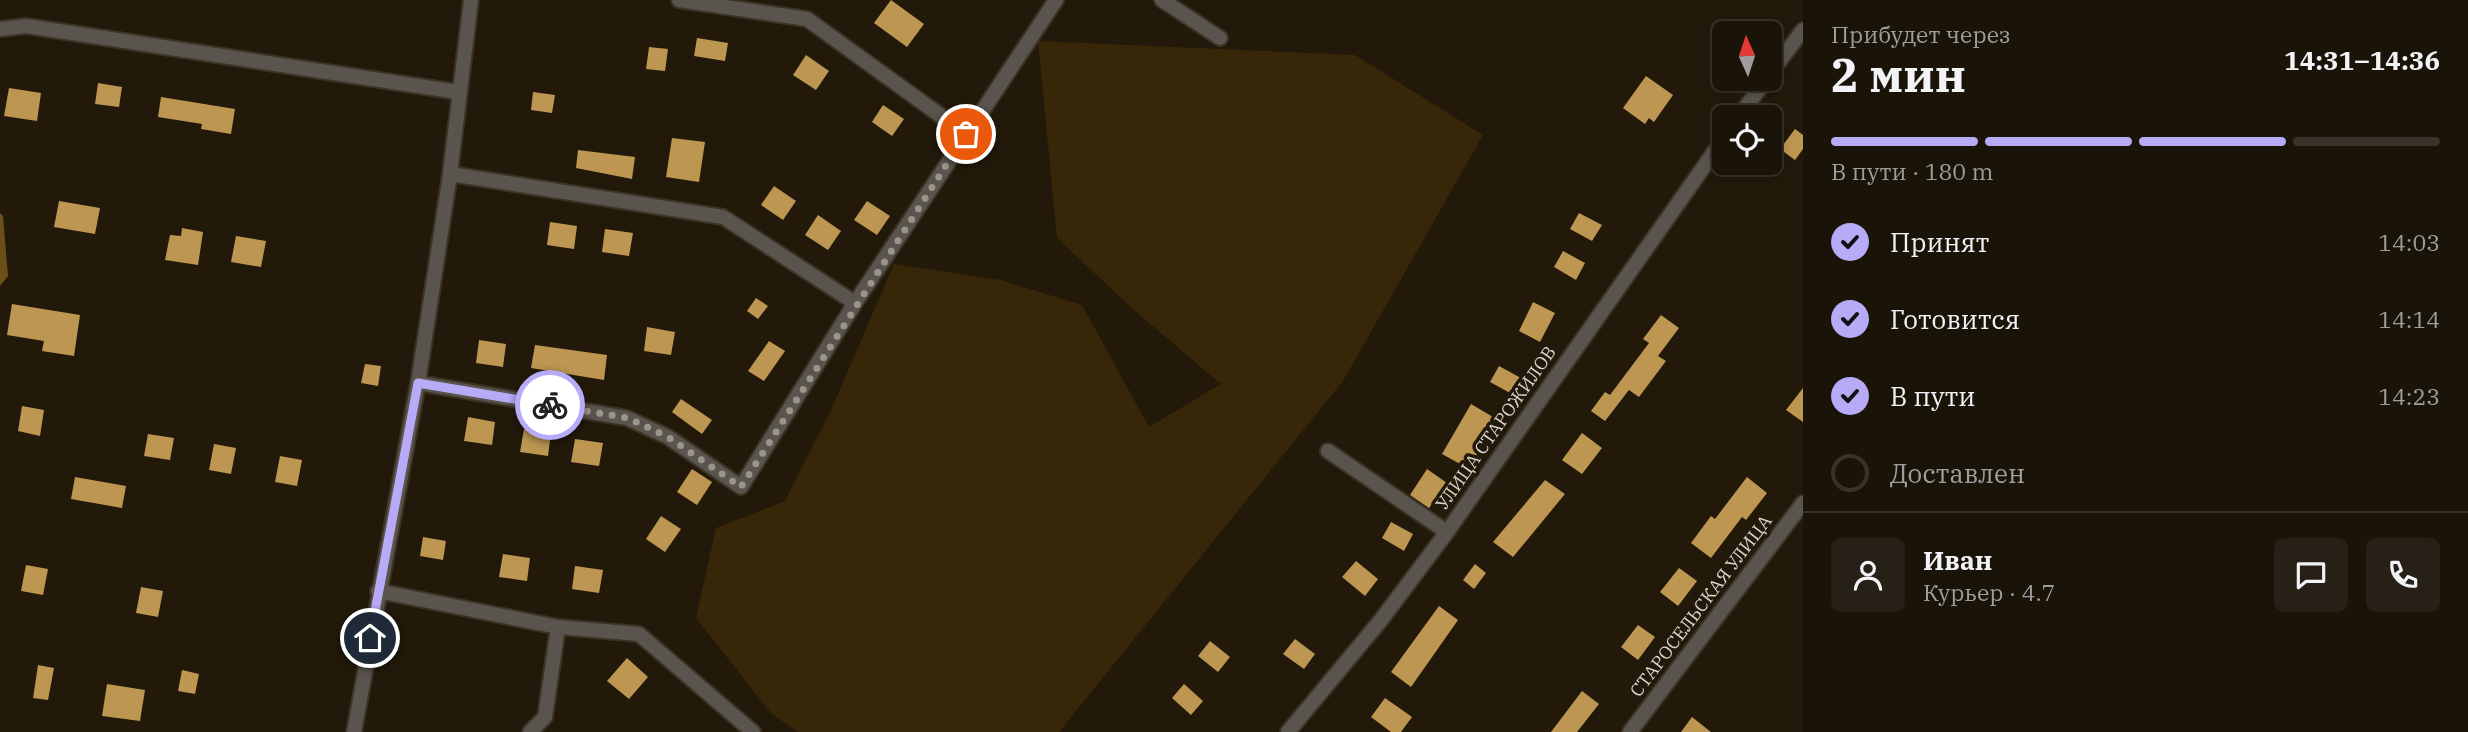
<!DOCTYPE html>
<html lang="ru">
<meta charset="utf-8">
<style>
:root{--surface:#1a1308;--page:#272016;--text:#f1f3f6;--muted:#9f9e9c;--line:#383229;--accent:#b7abf8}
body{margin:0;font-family:"IBM Plex Serif",serif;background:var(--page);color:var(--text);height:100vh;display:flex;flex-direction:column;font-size:26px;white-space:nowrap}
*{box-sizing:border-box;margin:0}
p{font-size:23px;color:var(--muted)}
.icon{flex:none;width:38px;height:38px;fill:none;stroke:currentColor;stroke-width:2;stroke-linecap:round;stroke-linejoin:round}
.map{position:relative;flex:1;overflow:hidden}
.sheet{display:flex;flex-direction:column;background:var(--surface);width:665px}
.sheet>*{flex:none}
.needle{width:46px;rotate:357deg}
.tools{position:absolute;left:1712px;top:21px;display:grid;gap:14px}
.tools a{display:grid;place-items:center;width:70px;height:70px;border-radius:10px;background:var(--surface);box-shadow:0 4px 10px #0003,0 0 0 2px var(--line);font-size:35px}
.pin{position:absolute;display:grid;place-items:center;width:60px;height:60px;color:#fff;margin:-30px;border:4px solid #fff;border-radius:50%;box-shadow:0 2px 7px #0007}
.courier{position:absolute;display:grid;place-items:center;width:70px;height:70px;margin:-35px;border:5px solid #b7abf8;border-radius:50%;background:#fff;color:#222;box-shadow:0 2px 9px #0007}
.head em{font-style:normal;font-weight:700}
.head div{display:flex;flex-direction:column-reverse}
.head{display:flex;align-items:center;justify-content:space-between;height:119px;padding:0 28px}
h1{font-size:46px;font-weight:700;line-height:52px}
.bar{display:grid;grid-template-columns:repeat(4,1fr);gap:10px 7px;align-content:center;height:84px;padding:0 28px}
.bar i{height:9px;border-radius:5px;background:var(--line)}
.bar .on{background:var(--accent)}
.bar p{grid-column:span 4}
.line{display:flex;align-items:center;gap:18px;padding:0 28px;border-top:2px solid var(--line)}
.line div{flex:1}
.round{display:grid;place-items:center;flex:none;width:74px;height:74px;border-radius:10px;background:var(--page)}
ol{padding:0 28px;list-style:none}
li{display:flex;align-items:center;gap:21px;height:77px}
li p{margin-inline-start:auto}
li .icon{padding:7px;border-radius:50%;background:var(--accent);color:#111;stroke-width:4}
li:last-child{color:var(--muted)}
li i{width:38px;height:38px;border:4px solid var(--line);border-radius:50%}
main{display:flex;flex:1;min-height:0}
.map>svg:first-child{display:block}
.green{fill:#372708}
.water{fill:#6b4f18}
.building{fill:#bd9751}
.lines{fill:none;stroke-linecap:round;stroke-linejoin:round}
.minor-casing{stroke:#3c3325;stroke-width:18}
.minor{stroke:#59544d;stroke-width:14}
.done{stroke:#9b9488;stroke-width:7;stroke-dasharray:0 12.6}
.route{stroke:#b7abf8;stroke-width:9}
.labels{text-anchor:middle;stroke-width:7;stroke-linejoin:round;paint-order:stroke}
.street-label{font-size:18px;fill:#dcd6cc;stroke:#22190a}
</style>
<main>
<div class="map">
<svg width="1803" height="732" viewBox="0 0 1803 732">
<rect width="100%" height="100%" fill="#22190a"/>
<!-- green -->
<path class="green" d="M1038,41L1355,55L1483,135L1343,381L1059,732H798L771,713L696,618L716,528L785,501L832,408L894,264L1001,280L1082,305L1149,427L1221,384L1135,311L1057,238Z"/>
<!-- water -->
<path class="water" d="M0,213L3,216L8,276L0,286Z"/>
<!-- building -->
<g class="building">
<path d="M891,0L924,24L907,47L874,23Z"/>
<path d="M697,38L728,43L725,61L694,56Z"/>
<path d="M649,47L668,49L665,71L646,69Z"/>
<path d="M806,55L829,71L816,90L793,75Z"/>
<path d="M1646,76L1673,95L1654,122L1649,118L1645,124L1623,108Z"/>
<path d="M98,83L122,87L119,107L95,104Z"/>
<path d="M9,88L41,93L37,121L4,116Z"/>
<path d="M533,92L555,95L552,113L531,110Z"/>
<path d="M161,97L235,109L231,134L201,129L202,124L158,117Z"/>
<path d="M883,105L904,119L892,136L872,122Z"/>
<path d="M1795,129L1803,135V149L1795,160L1780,149Z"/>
<path d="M672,138L705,142L699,182L666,177Z"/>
<path d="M578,150L635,157L632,179L576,168Z"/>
<path d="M774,186L796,201L783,220L761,205Z"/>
<path d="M59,201L100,208L95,234L54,227Z"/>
<path d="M867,201L890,216L877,235L854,220Z"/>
<path d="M1579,213L1602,225L1592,241L1570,229Z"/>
<path d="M818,215L841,231L828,250L805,235Z"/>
<path d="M550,222L577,226L574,249L547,245Z"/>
<path d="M182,228L203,232L198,265L165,260L170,235L181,236Z"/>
<path d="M605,229L633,233L629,256L602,252Z"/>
<path d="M236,236L266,241L261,267L231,262Z"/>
<path d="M1563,251L1585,263L1576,280L1554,267Z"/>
<path d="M756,298L768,306L758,319L747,311Z"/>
<path d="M1533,302L1555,313L1540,342L1519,331Z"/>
<path d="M12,304L80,315L74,356L42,351L44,341L7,335Z"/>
<path d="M1661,315L1679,328L1658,356L1666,361L1639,397L1629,390L1605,421L1591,411L1605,392L1610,395L1649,343L1643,339Z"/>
<path d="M647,327L675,332L671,355L644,351Z"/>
<path d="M479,340L506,344L503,367L476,363Z"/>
<path d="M769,341L785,351L764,381L748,371Z"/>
<path d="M535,345L607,355L604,380L531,368Z"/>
<path d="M365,364L381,366L378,386L361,383Z"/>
<path d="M1499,366L1521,378L1512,394L1490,382Z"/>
<path d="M1803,388V422L1786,410Z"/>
<path d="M681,399L712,420L702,434L672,412Z"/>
<path d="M1471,404L1493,417L1476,447L1480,449L1469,469L1442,454Z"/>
<path d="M22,406L44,410L40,436L18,431Z"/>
<path d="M468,417L495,422L492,445L464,441Z"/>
<path d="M524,429L551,433L548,456L520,452Z"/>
<path d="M1582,433L1602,448L1582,474L1562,460Z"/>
<path d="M148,434L174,438L170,460L144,456Z"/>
<path d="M575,439L603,443L599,466L571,462Z"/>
<path d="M214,444L236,448L231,474L209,470Z"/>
<path d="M280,456L302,460L297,486L275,482Z"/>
<path d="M692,469L712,482L697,505L677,492Z"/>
<path d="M1427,469L1447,483L1429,508L1410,495Z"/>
<path d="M75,477L126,486L122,508L71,499Z"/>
<path d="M1747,477L1767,493L1746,520L1742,517L1711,558L1691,543L1711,516L1715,519Z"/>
<path d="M1545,480L1565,494L1513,557L1493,542Z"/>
<path d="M661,516L681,529L665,552L646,539Z"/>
<path d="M1391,522L1413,534L1404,551L1382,538Z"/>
<path d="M423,537L446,541L443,560L420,556Z"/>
<path d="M503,554L530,558L527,581L499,577Z"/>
<path d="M1356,561L1378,579L1365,596L1342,577Z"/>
<path d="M1475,564L1486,573L1474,589L1463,580Z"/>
<path d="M26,565L48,569L43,595L21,591Z"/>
<path d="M575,566L603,570L599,593L572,589Z"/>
<path d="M1679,568L1697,581L1678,606L1660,592Z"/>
<path d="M141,587L163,591L158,617L136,613Z"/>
<path d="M1439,606L1458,620L1411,687L1391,672Z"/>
<path d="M1638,625L1655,637L1638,660L1621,647Z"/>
<path d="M1295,639L1315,654L1304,669L1283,654Z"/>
<path d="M1210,641L1230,657L1218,672L1198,656Z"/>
<path d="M627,658L648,677L629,699L607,681Z"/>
<path d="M38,665L54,668L48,700L33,698Z"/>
<path d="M182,670L199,674L195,694L178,691Z"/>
<path d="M107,684L145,690L140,721L102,716Z"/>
<path d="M1184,684L1203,701L1191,715L1172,698Z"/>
<path d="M1582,691L1599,704L1577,732H1551Z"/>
<path d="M1385,698L1412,717L1401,732H1391L1371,717Z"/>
<path d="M1692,717L1711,732H1681Z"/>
</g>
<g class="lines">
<!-- minor casing -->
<g class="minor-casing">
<g id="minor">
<path d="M679,0L807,19L966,134"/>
<path d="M1162,0L1220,38"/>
<path d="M0,29L26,26L458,92"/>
<path d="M1769,75L1803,30"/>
<path d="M1738,117L1767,79"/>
<path d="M450,174L723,217L855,303"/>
<path d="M418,383L627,418L668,437L741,487L855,303L1056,0"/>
<path d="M1328,451L1447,532"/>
<path d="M378,591L558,627L639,634L753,732"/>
<path d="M354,732L418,383L450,174L471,0"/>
<path d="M530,732L545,717L558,627"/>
<path d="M1288,732L1381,620L1447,532L1724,138"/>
<path d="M1630,732L1803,503"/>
</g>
</g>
<!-- minor -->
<use href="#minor" class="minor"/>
</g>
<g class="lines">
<!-- done -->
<path class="done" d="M550,405L628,418L668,437L741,487L966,134"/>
<!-- route -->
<path class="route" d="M370,638L418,383L550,405"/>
</g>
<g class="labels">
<!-- street labels -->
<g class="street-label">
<text transform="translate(1496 428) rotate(-55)" y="6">УЛИЦА СТАРОЖИЛОВ</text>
<text transform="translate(1701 606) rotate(-53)" y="6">СТАРОСЕЛЬСКАЯ УЛИЦА</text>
</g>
</g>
</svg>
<div class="tools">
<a><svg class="needle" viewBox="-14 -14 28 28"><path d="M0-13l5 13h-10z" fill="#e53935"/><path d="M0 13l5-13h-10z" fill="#9f9e9c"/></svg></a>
<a><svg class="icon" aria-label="locate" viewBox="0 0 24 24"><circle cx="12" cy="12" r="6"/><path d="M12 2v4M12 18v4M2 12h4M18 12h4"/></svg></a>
</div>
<div class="pin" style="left:966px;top:134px;background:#ea580c"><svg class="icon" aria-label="bag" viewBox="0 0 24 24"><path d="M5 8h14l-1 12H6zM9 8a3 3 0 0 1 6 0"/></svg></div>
<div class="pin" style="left:370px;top:638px;background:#1f2937"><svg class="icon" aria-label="home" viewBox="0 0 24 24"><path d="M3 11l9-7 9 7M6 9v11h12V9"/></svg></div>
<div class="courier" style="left:550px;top:405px"><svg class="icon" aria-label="bike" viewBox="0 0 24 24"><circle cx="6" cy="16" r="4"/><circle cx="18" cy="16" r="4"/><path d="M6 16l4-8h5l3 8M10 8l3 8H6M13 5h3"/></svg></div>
</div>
<section class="sheet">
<div class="head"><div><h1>2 мин</h1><p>Прибудет через</p></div><em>14:31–14:36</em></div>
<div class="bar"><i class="on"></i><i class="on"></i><i class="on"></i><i></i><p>В пути · 180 m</p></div>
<ol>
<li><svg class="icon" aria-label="check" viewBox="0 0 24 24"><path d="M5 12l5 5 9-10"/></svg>Принят<p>14:03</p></li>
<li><svg class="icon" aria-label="check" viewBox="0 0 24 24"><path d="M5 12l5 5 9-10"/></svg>Готовится<p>14:14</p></li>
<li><svg class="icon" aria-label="check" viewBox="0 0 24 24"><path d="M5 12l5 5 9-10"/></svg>В пути<p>14:23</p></li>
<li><i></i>Доставлен</li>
</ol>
<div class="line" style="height:126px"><a class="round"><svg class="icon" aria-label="person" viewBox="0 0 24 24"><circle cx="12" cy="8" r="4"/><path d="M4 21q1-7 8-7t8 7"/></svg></a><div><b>Иван</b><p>Курьер · 4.7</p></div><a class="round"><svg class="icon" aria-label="chat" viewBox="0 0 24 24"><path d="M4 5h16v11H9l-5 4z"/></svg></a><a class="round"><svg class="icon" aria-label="phone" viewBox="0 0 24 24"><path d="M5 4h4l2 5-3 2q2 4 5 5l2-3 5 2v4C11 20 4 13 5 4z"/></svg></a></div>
</section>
</main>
